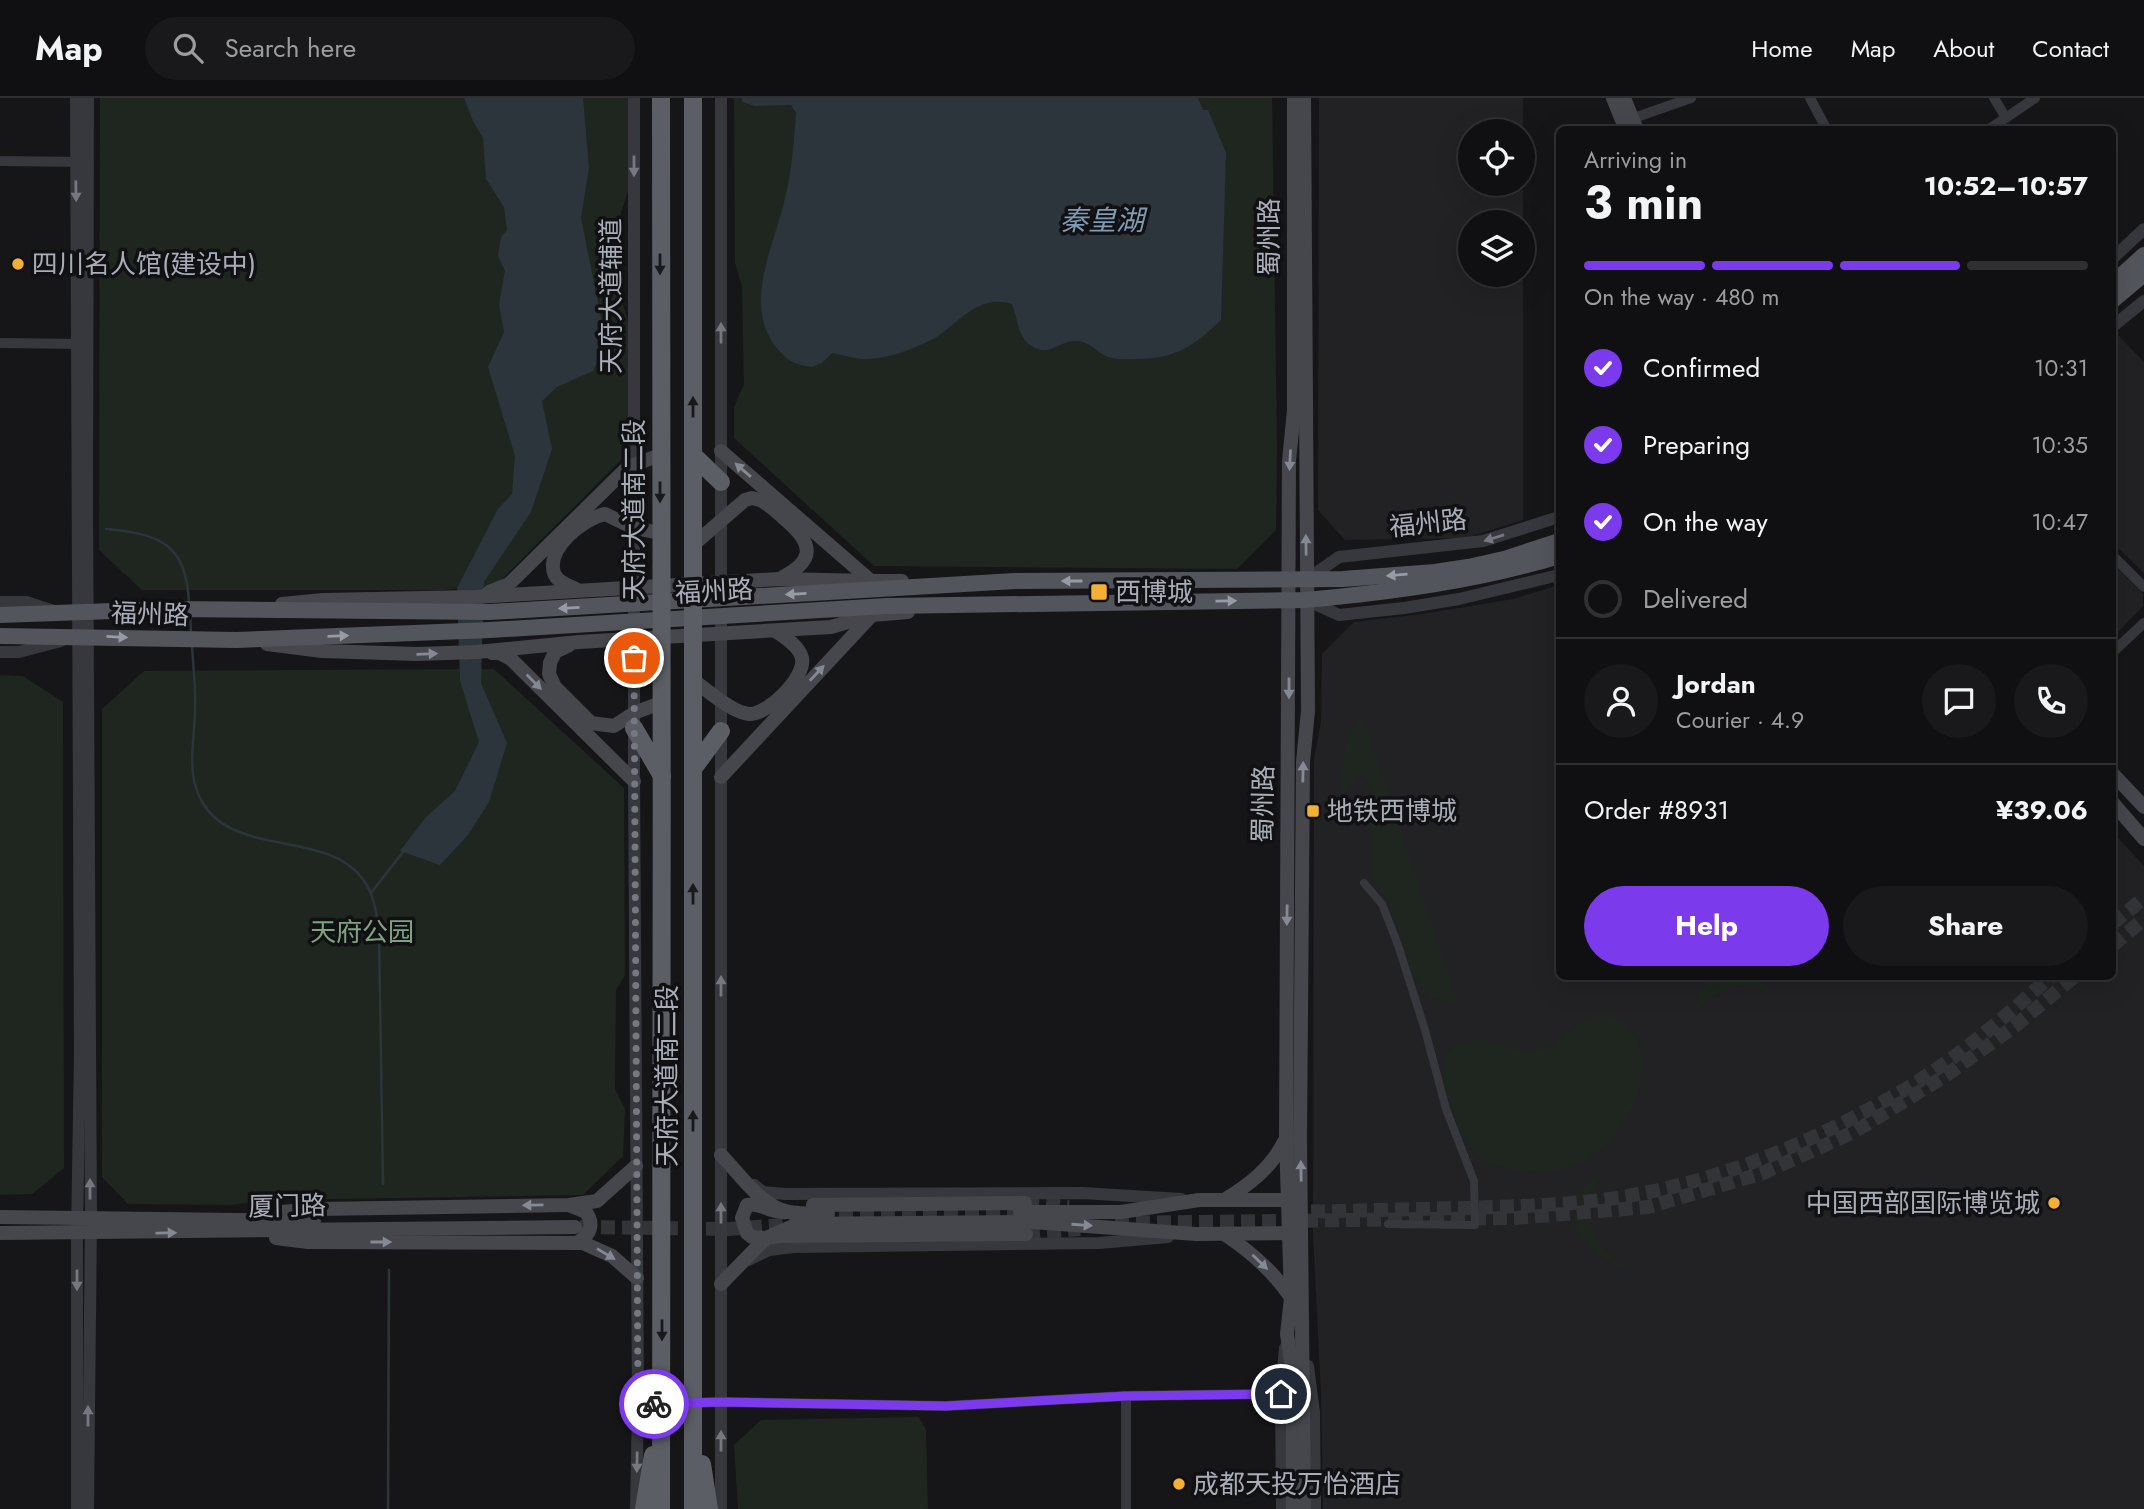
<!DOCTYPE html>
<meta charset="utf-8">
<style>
:root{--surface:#101012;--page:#19191b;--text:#f1f3f6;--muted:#9c9d9f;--line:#303032;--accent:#7c3aed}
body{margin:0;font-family:Jost,"Noto Sans SC",sans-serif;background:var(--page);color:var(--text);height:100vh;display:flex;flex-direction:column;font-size:26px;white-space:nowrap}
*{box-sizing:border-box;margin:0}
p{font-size:23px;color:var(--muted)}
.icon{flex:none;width:38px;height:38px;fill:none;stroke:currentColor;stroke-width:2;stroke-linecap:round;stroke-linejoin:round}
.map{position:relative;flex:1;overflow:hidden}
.sheet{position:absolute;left:1556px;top:28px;width:560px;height:854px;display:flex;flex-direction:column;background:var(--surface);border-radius:10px;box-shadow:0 7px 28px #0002,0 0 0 2px var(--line)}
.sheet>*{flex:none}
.buttons{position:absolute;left:1458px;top:21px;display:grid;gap:14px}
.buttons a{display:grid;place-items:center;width:77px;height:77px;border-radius:50%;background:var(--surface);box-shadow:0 7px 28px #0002,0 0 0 2px var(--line);font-size:35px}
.pin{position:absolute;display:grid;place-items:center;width:60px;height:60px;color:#fff;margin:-30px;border:4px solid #fff;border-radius:50%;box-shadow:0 2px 7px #0007}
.courier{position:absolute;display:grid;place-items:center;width:70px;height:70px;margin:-35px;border:5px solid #7c3aed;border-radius:50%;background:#fff;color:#222;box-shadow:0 2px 9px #0007}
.summary em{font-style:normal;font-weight:700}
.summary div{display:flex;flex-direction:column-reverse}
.summary{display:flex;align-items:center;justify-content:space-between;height:119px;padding:0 28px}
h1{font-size:46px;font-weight:700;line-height:52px}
.bar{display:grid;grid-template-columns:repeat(4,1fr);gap:10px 7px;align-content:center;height:84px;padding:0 28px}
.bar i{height:9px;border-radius:5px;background:var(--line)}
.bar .on{background:var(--accent)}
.bar p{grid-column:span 4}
.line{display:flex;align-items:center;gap:18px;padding:0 28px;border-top:2px solid var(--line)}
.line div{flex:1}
.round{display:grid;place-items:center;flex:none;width:74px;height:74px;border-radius:37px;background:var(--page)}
ol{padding:0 28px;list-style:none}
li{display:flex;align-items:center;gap:21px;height:77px}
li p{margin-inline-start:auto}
li .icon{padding:7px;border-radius:50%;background:var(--accent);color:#fff;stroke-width:4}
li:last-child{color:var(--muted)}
li i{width:38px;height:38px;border:4px solid var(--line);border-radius:50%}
.primary-button{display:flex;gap:14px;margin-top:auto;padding:14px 28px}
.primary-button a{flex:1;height:80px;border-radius:42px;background:var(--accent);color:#fff;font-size:28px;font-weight:700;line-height:80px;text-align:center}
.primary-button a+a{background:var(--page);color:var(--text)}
header{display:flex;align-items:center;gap:42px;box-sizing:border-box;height:98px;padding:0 35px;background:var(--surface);border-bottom:2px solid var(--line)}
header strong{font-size:33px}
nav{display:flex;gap:38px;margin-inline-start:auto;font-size:24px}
.search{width:490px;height:63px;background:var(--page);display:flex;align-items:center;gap:18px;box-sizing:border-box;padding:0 24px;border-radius:38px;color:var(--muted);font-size:26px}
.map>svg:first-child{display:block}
.built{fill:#222225;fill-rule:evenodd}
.green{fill:#1e261f}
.water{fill:#2c353c}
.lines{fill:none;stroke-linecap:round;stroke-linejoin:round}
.stream{stroke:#2c353c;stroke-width:2.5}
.secondary-tunnel{stroke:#333438;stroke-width:14;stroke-dasharray:14 7;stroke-linecap:butt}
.pedestrian{stroke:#37383d;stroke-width:8}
.minor{stroke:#37383d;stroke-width:10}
.tertiary{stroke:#37383d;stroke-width:12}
.secondary{stroke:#45474d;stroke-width:14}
.primary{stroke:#53555c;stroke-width:16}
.trunk{stroke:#5b5e65;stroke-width:18}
.oneway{fill:#757881}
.oneway2{fill:#18191b}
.oneway3{fill:#858993}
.oneway4{fill:#979ba6}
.done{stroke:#757880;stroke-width:7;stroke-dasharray:0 12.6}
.route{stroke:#7c3aed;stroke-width:9}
.poi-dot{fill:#f2b134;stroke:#111113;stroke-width:2.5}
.labels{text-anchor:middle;stroke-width:7;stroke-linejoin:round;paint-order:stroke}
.street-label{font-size:26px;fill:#a8adb8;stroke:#111113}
.poi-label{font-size:26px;fill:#a8adb8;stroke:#111113;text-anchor:start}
.park-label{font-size:26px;fill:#7fa381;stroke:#111113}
.water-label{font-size:28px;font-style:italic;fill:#7f9bb3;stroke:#111113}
</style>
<header>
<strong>Map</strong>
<div class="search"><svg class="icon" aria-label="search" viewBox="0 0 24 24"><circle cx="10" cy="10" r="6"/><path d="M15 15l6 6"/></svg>Search here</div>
<nav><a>Home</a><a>Map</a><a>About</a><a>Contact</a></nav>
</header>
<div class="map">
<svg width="2144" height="1411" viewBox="0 0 2144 1411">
<rect width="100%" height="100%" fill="#161618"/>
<!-- built -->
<g class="built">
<path d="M1319,0H1523V422L1465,440L1345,442L1318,412ZM1470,33H1522V86H1470ZM1470,124H1522V177H1470Z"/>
<path d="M2118,237L2144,264V475L2112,444V241Z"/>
<path d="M2112,465L2143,496V508L2112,540Z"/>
<path d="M1559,487V878H2112V733L2144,768V1411H1323L1321,1297L1313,1135L1314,661L1321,624L1322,556L1354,524L1422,516L1513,501Z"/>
</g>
<!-- green -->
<g class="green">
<path d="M100,0H629V90L621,114V200L629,227L628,355L496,487L442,492H142L99,452Z"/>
<path d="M734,0H1272L1277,347L1276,432L1237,471L874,468L734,340V309L744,286L742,188L735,165Z"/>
<path d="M494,571L624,690L625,877L616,892L615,991L625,1011L623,1058L583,1097L270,1102L230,1107L128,1106L102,1079V611L144,573Z"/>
<path d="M0,577L23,578L63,604L64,1070L32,1096L0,1097Z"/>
<path d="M1360,615L1370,638L1459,908L1427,898L1413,874L1390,808L1371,778L1370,684L1365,679L1359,678L1341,701C1342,667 1342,644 1360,615Z"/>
<path d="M1717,878C1754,878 1753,874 1779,902C1747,878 1716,888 1692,917L1705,888Z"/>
<path d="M1604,916C1683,940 1626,1054 1570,1069C1545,1076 1517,1074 1492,1067C1473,1062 1464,1039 1457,1023C1448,1002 1430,959 1458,947C1467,943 1475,941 1484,942C1503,946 1520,956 1541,951C1567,945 1575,917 1604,916Z"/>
<path d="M1602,1073C1575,1121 1595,1157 1642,1175C1606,1168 1555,1137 1583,1093C1587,1085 1595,1079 1602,1073Z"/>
<path d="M919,1319L926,1332L928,1411H738L734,1347L761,1322Z"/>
</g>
<!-- water -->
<g class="water">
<path d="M464,0H583L589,70L581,120L606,245L593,273L557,289L542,303L552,351L531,414L484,484L481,585L507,645L489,704L468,737L440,767L400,753L426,719L455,693L479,644L460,583L457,490L498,411L512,396L515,358L488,269L504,234L499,206L505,173L498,158L501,139L507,132L504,109L486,81L483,40L473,23Z"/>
<path d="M742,0H1198L1203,12H1208L1226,55L1221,222C1193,249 1175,261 1135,261C1127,261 1116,262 1108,259C1096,254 1089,242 1074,243C1056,244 1049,261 1029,246C1018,238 1017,218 1012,206C975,194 956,231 927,244C909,252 889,260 869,261C858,262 843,257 832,255L822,265L812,269C795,267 786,262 776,249C742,206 775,146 785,100C792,72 794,44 796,15L791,7L755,8L742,4Z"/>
</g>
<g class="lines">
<!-- stream -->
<g class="stream">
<path d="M106,431C161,436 186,446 189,505"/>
<path d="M190,516L191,537"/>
<path d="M192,547C193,568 196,590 195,611C195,636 188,665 196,690C220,764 322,728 362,780C374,795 377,816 379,835L383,1086"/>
<path d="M371,795L403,754"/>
<path d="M388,1411L389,1172"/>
</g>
<!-- secondary-tunnel -->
<g class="secondary-tunnel">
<path d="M2112,826L2144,800"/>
<path d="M2112,848L2144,821"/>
<path d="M1025,1105L1069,1109"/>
<path d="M1290,1114C1349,1113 1407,1111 1465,1110C1524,1108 1586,1107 1644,1095C1737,1077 1827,1037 1909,989C1960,958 2006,918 2051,878"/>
<path d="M818,1118L1032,1116"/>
<path d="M1115,1125L1515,1120L1648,1109L1763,1075L1854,1034L1948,976L2015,928L2075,878"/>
<path d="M580,1129L729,1131L797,1126"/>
<path d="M1026,1136L1080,1131"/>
</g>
<!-- pedestrian -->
<path class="pedestrian" d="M1364,785L1382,806L1398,847L1425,932L1446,1011L1474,1083L1475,1127L1388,1126"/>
<!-- minor -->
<g class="minor">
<path d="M1810,0L1827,32"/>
<path d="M1994,0L2006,20"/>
<path d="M1628,22L1691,0"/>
<path d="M1988,32L2035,0"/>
<path d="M0,63L85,64"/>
<path d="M0,245L85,246"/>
<path d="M2112,457L2144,489"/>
<path d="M2112,555L2144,525"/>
<path d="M638,1307L720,1304L945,1308L1126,1298L1281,1296"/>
<path d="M1126,1411V1298"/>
</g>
<!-- tertiary -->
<g class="tertiary">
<path d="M76,0L80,954L77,1135V1411"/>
<path d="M634,0V683L638,1307L636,1411"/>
<path d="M721,0V494"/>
<path d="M2112,161L2144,131"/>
<path d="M2112,229L2144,203"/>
<path d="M1306,482L1339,459L1483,443L1559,419"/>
<path d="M1306,502L1339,517L1404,510L1459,501L1559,477"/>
<path d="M0,504H26L54,513"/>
<path d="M0,554H19L61,543"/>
<path d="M754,1087L763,1094L785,1096L1082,1095L1181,1101"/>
<path d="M748,1162L769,1152L794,1149L1099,1145L1168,1139"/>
<path d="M1308,1268L1314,1315L1315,1411"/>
<path d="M88,1411L91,1121L87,407L88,0"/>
<path d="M721,1411V526"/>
<path d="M1282,1411L1281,1296L1285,1250"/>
</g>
<!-- secondary -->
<g class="secondary">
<path d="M1613,0L1626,32"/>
<path d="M1624,0L1637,32"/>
<path d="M721,353L871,483H902"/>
<path d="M693,447L745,402L752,400L760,402C770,407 779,416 787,423C813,446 815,462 783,479"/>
<path d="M576,491C568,488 557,484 554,475C546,450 584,420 605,416L634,430L660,435"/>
<path d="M489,494L509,486L628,369L660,357"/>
<path d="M282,506L323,502L474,499L779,481L871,483"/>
<path d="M267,546L322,553L417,556L477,554L579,544L831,529L872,517"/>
<path d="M568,548L555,554L550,565L549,576L555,589L591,625L614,628L634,615L663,604"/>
<path d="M492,555H500L511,561L634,683"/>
<path d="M693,582C707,592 733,615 749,616C768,617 806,579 802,560C799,548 785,539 775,533"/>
<path d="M2112,675L2144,709"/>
<path d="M721,679L872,517L908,514"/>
<path d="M2112,704L2144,741"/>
<path d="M721,1057C740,1076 761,1109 789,1114C801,1116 815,1116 828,1116"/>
<path d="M1224,1102C1249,1087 1271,1070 1284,1044"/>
<path d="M813,1107L1025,1105"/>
<path d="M571,1108L586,1114C595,1127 590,1137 577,1145"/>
<path d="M281,1114L318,1111L569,1107L597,1103L636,1068"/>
<path d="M786,1114C772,1116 760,1104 747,1107L742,1120L747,1135L752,1139L766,1140L798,1126L1032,1124L1196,1136L1299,1135"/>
<path d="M1020,1114H1121L1199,1102H1296"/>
<path d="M0,1119L314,1123"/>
<path d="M0,1135L575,1129"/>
<path d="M1224,1136C1250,1153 1272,1172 1290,1198"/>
<path d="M276,1140L308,1144L583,1145L612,1158L637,1180"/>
<path d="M721,1186L766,1140L779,1138L1026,1136"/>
<path d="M1293,1411V1278L1287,1236L1291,1200L1286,1040L1289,363L1294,312V0"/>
<path d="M1304,1411L1300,1040L1303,664L1308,613L1304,0"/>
</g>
<!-- primary -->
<g class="primary">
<path d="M2112,186L2144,157"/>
<path d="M2112,203L2144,176"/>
<path d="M0,517L169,511L490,514L1015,483L1343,481L1435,474L1468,469L1504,461L1559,443"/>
<path d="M0,538L237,542L490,532L887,508L1306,502C1391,494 1477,483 1559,458"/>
</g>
<!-- trunk -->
<g class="trunk">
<path d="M661,0C659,470 665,941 661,1411"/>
<path d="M693,357L721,384"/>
<path d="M634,630L662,678"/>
<path d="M693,671L721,633"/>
<path d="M702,1366L709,1411"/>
<path d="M644,1411L653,1357"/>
<path d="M693,1411V0"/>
</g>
</g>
<!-- one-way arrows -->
<defs><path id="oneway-solid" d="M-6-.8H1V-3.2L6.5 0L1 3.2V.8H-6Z" transform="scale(1.75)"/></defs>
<g class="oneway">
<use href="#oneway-solid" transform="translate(634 68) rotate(90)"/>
<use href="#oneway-solid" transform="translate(76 93) rotate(89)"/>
<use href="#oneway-solid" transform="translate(721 235) rotate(-90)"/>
<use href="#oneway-solid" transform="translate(1494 440) rotate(163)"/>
<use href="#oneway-solid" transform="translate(721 888) rotate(-90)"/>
<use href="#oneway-solid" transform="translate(90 1091) rotate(-90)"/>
<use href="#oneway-solid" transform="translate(721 1115) rotate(-90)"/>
<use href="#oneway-solid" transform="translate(77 1182) rotate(90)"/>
<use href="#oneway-solid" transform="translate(88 1318) rotate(-90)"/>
<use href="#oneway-solid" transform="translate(721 1343) rotate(-90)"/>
<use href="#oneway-solid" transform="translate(637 1364) rotate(91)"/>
</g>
<g class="oneway2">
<use href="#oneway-solid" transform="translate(660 166) rotate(90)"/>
<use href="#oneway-solid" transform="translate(693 309) rotate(-90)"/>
<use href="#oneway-solid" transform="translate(660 394) rotate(90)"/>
<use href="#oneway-solid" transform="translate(693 796) rotate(-90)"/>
<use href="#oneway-solid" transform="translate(693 1023) rotate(-90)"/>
<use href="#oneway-solid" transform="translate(662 1232) rotate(90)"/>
</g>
<g class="oneway3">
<use href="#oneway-solid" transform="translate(1290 362) rotate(93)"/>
<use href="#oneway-solid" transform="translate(743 372) rotate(-139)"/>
<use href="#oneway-solid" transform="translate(1306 447) rotate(-91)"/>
<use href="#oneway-solid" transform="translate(427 556) rotate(-2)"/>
<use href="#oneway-solid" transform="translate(817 575) rotate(-47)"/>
<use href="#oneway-solid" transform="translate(534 584) rotate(45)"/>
<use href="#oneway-solid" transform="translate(1289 590) rotate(90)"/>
<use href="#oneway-solid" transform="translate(1303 674) rotate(-89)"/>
<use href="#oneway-solid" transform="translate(1287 817) rotate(91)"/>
<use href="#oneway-solid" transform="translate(1301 1073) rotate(-91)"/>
<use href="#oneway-solid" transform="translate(533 1107) rotate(179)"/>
<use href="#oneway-solid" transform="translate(1082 1127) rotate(4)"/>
<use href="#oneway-solid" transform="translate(166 1135) rotate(-1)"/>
<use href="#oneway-solid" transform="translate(381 1144)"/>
<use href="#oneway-solid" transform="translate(606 1156) rotate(31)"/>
<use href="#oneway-solid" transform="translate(1260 1164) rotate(44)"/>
</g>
<g class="oneway4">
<use href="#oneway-solid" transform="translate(1397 477) rotate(175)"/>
<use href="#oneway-solid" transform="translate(1072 483) rotate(180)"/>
<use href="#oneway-solid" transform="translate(796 496) rotate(177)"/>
<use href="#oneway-solid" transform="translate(1226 503) rotate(-1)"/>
<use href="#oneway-solid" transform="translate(569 510) rotate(177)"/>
<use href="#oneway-solid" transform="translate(338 538) rotate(-2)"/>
<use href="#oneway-solid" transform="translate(117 539) rotate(3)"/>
</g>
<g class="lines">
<!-- done -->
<path class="done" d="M634,560L638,1307L654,1306"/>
<!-- route -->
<path class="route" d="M654,1306L720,1304L946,1308L1126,1298L1281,1296"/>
</g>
<!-- markers -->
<g class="poi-dot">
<circle cx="18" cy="166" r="7"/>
<rect x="1090" y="485" width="18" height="18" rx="3.5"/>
<rect x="1306" y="706" width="14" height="14" rx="3.5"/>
<circle cx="2054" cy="1105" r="7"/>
<circle cx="1179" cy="1386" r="7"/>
</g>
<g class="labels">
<!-- street labels -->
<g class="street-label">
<text transform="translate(1269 139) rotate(-90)" y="9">蜀州路</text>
<text transform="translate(611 198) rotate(-90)" y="9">天府大道辅道</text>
<text transform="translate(634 412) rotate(-90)" y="9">天府大道南二段</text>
<text transform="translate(1428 425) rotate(-6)" y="9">福州路</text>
<text transform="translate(714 493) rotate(-3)" y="9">福州路</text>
<text transform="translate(150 516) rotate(2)" y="9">福州路</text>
<text transform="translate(1263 706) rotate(-89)" y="9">蜀州路</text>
<text transform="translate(667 978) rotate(-90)" y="9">天府大道南二段</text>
<text transform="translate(287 1108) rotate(-1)" y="9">厦门路</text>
</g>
<!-- poi labels -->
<g class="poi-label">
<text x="32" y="175">四川名人馆(建设中)</text>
<text x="1115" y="503">西博城</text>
<text x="1327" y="722">地铁西博城</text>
<text x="2040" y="1114" text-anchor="end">中国西部国际博览城</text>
<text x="1193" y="1395">成都天投万怡酒店</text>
</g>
<!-- park labels -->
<g class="park-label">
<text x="362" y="843">天府公园</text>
</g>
<!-- water labels -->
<g class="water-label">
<text x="1102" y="132">秦皇湖</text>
</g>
</g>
</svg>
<div class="buttons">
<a><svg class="icon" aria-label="locate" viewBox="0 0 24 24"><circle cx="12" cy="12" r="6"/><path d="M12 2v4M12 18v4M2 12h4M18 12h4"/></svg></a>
<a><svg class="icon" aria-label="layers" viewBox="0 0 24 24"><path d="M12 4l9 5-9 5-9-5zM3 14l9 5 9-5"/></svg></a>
</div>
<div class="pin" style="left:634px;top:560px;background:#ea580c"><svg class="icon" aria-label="bag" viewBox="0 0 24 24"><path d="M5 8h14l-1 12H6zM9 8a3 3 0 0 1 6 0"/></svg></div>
<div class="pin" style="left:1281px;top:1296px;background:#1f2937"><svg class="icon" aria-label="home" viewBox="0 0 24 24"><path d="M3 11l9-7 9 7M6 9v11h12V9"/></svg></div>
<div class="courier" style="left:654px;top:1306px"><svg class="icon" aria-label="bike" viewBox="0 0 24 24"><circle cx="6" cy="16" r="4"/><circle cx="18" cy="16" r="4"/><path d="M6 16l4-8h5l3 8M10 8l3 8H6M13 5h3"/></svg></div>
<section class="sheet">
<div class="summary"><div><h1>3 min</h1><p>Arriving in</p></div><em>10:52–10:57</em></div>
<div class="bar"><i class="on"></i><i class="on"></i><i class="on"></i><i></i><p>On the way · 480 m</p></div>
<ol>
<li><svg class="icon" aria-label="check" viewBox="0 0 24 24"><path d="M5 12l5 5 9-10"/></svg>Confirmed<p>10:31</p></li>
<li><svg class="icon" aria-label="check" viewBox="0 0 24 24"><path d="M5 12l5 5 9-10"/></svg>Preparing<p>10:35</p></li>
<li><svg class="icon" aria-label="check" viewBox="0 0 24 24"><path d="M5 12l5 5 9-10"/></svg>On the way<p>10:47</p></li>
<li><i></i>Delivered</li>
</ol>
<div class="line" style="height:126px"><a class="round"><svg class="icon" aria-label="person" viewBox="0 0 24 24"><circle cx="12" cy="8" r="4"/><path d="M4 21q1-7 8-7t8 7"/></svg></a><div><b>Jordan</b><p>Courier · 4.9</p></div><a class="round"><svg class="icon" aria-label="chat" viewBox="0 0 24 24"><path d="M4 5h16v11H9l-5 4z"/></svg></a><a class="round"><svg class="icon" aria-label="phone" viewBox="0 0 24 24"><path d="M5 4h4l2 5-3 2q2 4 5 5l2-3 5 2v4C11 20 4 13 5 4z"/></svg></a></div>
<div class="line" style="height:91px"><div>Order #8931</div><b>¥39.06</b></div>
<div class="primary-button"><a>Help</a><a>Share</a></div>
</section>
</div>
